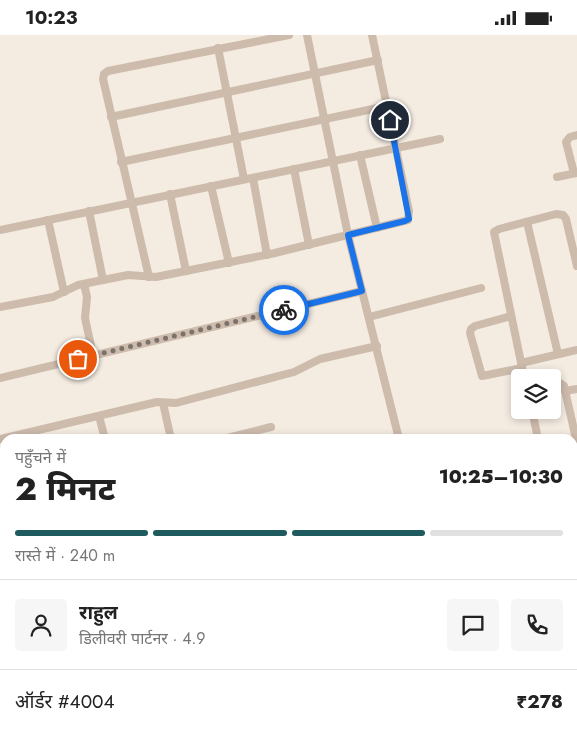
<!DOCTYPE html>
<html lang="hi">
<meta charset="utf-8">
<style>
:root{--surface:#fff;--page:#f6f6f6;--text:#222;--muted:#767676;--line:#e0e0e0;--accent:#1f5a5e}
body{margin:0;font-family:Jost,"Noto Sans Devanagari",sans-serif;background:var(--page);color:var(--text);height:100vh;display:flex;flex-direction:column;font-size:19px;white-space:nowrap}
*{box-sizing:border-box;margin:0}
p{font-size:16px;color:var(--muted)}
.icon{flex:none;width:28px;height:28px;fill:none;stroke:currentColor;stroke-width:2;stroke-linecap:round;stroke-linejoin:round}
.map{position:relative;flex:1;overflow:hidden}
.details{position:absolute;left:0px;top:399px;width:578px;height:311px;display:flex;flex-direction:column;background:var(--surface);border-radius:15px 15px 0 0;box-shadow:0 2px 8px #0003}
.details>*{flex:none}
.fabs{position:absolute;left:511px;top:334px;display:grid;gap:10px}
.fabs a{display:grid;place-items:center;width:50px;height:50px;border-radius:5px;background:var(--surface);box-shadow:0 2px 8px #0003;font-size:25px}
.pin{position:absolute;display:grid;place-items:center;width:42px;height:42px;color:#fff;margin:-21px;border:2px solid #fff;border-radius:50%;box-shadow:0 1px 5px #0007}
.courier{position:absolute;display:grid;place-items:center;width:50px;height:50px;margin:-25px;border:4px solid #1a73e8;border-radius:50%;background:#fff;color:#222;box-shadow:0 1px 6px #0007}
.summary em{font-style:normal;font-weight:800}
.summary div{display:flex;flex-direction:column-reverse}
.summary{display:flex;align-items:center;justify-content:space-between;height:85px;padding:0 15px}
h1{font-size:32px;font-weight:800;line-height:38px}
.bar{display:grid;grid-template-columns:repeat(4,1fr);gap:8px 5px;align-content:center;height:60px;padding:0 15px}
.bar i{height:6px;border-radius:4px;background:var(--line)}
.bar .active{background:var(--accent)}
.bar p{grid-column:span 4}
.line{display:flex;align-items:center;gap:12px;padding:0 15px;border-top:1px solid var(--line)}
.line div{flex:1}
.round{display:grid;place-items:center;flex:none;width:52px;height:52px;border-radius:5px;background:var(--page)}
.status{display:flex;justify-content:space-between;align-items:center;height:35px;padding:0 25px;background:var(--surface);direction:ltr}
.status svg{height:14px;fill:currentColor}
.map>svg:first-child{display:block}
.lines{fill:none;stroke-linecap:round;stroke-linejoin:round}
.minor{stroke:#cdbbac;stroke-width:8}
.done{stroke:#7c716b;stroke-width:5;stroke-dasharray:0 9}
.route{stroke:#1a73e8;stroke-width:6}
</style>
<div class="status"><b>10:23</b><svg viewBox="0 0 49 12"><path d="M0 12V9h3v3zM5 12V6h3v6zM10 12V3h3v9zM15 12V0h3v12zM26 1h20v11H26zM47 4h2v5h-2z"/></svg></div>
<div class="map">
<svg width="577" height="709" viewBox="0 0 577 709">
<rect width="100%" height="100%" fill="#f4ebe1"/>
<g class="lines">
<!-- minor -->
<g class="minor">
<path d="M307,0L348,200L362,256"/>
<path d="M218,13L244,144"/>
<path d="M111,82L378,25"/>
<path d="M360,120L377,193"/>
<path d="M121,127L387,71"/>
<path d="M294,134L309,210"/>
<path d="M574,138L566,107L570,102L577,100"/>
<path d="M557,142L577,138"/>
<path d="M253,143L267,220"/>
<path d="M211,151L229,228"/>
<path d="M170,159L186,236"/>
<path d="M89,176L103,245"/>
<path d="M48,185L64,257"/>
<path d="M527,187L558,319"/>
<path d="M0,195L440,104"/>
<path d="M149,242L103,44L104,39L108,36L289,0"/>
<path d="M84,249L87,262L85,283L93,320"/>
<path d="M0,272L53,262L78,250L128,240L156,242L275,218L408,185L409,176L372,0"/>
<path d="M511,281L475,291L471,294L470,298L482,341L522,333"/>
<path d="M369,282L481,253"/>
<path d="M521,328L577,315"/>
<path d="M524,342L494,197L499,194L556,179L563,180L566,184L577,231"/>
<path d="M0,343L362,256L399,404"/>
<path d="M552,350L560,348L564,351L577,408"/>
<path d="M565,356L577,354"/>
<path d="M163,368L171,404"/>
<path d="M532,375L538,404"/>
<path d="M99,381L105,404"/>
<path d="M0,404L157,367L176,368L294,337L320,324L377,311"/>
<path d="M223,404L271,392"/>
<path d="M0,513L5,511"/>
<path d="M0,530L5,551"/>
<path d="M572,545L577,564"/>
<path d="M0,631L5,630"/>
<path d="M0,666L5,664"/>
<path d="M572,677L577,676"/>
<path d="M53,705L54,709"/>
<path d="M114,705L115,709"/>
<path d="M181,705L182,709"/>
<path d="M246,705L247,709"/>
<path d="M378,705V709"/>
<path d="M442,705L443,709"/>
<path d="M495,705L496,709"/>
<path d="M532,705L533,709"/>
<path d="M571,705L572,709"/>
<path d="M0,707L1,709"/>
<path d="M85,709L102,705"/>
<path d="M344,709L360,705"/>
</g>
</g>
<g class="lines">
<!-- done -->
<path class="done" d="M78,324L284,275"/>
<!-- route -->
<path class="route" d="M284,275L362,256L348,200L405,186L409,184L390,85"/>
</g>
</svg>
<div class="fabs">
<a><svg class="icon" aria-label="layers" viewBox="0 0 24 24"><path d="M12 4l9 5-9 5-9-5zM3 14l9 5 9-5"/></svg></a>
</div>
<div class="pin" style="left:78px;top:324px;background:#ea580c"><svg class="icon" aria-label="bag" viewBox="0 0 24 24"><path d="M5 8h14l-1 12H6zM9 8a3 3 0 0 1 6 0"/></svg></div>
<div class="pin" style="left:390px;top:85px;background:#1f2937"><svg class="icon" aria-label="home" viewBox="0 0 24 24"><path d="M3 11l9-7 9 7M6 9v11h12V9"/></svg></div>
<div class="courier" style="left:284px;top:275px"><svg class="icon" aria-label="bike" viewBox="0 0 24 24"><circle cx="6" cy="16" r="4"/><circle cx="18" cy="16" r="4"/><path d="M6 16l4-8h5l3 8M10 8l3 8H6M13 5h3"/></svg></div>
<section class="details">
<div class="summary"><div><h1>2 मिनट</h1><p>पहुँचने में</p></div><em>10:25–10:30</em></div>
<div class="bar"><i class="active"></i><i class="active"></i><i class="active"></i><i></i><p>रास्ते में · 240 m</p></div>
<div class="line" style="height:90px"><a class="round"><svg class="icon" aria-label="person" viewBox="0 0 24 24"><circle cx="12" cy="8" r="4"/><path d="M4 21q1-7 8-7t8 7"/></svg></a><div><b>राहुल</b><p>डिलीवरी पार्टनर · 4.9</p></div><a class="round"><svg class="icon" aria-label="chat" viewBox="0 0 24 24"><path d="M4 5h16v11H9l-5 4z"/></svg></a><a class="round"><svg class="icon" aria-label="phone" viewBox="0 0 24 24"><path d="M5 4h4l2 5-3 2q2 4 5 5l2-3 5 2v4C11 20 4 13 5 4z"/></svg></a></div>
<div class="line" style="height:65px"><div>ऑर्डर #4004</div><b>₹278</b></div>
</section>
</div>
